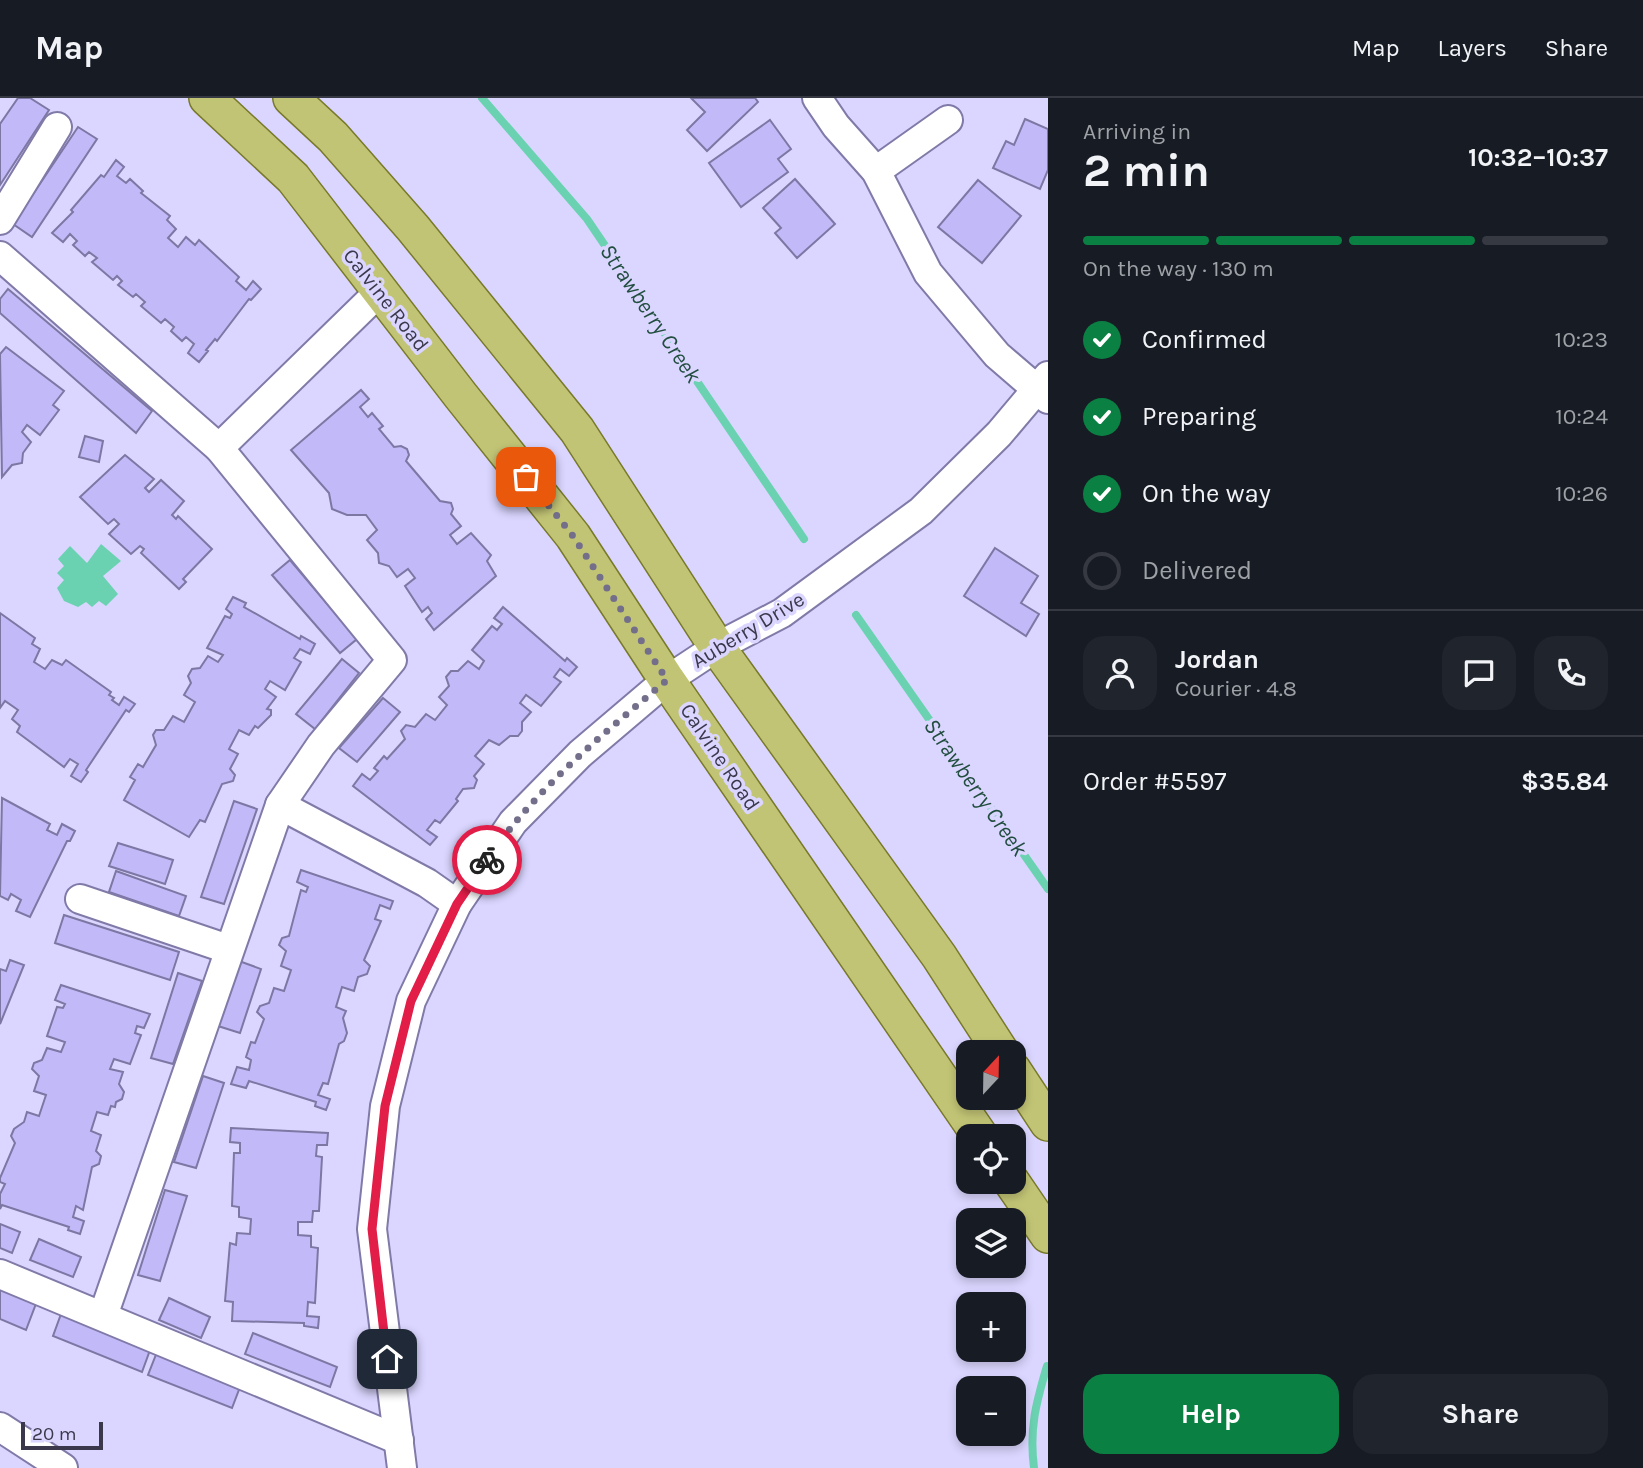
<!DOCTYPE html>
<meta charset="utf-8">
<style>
:root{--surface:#171b24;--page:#20242c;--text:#f1f3f6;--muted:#9ea1a6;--line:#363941;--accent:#0b8043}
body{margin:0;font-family:Karla,sans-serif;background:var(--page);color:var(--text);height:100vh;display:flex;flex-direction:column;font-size:26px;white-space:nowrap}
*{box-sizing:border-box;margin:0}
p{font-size:23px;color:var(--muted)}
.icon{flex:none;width:38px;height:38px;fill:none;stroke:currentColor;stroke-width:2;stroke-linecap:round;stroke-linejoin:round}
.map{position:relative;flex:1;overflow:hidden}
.side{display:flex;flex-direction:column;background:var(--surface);width:595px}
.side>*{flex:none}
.needle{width:46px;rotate:22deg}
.buttons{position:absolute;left:956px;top:942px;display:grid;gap:14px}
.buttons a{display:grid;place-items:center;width:70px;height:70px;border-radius:14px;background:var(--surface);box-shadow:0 4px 10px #0003;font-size:35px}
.scale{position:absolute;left:21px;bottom:18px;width:82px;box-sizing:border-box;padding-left:7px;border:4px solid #3b384c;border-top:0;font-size:19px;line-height:24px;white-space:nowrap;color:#3b384c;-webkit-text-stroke:5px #dbd6ff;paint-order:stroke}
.pin{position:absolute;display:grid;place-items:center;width:60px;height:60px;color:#fff;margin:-30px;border-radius:14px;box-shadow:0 4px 10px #0006}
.courier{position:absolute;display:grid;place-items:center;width:70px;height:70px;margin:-35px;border:5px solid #e11d48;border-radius:50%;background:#fff;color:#222;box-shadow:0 2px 9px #0007}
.summary em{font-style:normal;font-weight:700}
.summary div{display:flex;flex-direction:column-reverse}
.summary{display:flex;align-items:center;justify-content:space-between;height:119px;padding:0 35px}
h1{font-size:46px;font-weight:700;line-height:52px}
.bar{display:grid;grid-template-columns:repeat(4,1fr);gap:10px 7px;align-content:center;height:84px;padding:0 35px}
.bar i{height:9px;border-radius:5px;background:var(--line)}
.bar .selected{background:var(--accent)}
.bar p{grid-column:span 4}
.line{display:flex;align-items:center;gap:18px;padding:0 35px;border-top:2px solid var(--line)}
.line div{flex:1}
.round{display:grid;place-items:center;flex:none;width:74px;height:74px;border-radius:21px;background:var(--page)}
ol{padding:0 35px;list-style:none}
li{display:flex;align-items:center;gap:21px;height:77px}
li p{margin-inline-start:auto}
li .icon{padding:7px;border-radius:50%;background:var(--accent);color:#fff;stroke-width:4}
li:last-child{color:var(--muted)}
li i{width:38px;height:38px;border:4px solid var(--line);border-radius:50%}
.button{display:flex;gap:14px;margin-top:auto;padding:14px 35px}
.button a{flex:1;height:80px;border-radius:21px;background:var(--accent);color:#fff;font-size:28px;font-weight:700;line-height:80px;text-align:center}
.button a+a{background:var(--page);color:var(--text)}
header{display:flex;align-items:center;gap:42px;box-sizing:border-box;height:98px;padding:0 35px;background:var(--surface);border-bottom:2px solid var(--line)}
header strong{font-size:33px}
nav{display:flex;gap:38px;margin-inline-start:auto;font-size:24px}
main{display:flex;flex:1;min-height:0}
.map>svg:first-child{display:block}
.water{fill:#6bd2b1}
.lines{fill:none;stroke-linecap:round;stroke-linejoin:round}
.stream{stroke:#6bd2b1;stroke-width:8}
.building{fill:#c2baf8;stroke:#7d77a4;stroke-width:2}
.minor-casing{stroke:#807aa8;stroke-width:32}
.major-casing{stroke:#79792b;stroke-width:38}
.minor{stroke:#fff;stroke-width:28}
.major{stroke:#c2c475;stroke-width:35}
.done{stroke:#736f8b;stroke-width:7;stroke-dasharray:0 12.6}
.route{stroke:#e11d48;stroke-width:9}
.labels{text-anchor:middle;stroke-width:7;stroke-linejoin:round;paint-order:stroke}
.street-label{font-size:21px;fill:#3b384c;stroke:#dbd6ff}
.water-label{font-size:23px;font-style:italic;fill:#224e40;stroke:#dbd6ff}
</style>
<header>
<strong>Map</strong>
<nav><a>Map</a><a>Layers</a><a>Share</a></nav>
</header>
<main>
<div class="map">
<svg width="1048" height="1370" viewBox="0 0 1048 1370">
<rect width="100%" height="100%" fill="#dbd6ff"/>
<!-- water -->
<path class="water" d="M101,446L121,463L103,478L118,496L106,508L99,503L92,509L86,504L78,509L64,503L57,490L64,482L57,475L64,468L58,461L70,448L87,465Z"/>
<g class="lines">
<!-- stream -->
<g class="stream">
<path d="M482,0L587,121L804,441"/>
<path d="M856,517L1048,791"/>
<path d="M1034,1370C1029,1331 1036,1305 1047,1268"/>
</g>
</g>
<!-- building -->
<g class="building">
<path d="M18,0H30L49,12L0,87V26Z"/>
<path d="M691,0H755L758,4L707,53L687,32L705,14Z"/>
<path d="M1025,21L1048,31V72L1040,91L993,70L1006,43L1014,47Z"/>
<path d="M770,22L791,51L778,61L788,74L741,109L709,65Z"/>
<path d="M78,29L97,41L32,139L13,126Z"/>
<path d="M116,62L124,69L117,78L126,85L130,81L143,93L141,95L170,118L167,122L176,131L168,140L178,149L186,139L195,147L199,142L239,179L236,183L246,192L253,183L261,191L251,202L249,201L217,243L215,241L206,252L208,253L199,264L188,255L194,246L186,239L182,243L171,233L174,229L165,221L161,225L141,208L145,204L136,196L133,199L118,187L122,183L117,178L113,182L92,164L97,160L89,154L85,158L73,147L77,143L70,136L63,144L52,135L73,114L71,112L101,77L104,79Z"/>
<path d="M795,81L835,126L797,160L775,135L781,130L763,110Z"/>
<path d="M978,82L1021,118L982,165L938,129Z"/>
<path d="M8,191L152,313L136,335L0,215V201Z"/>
<path d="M6,249L64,293L53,307L59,312L40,337L27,327L22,334L31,344L23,355L22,365L12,367L2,379L0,256Z"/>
<path d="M361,292L369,301L360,309L368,319L372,315L383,328L379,331L394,349L401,348L407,351L409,357L406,363L440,403L451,405L453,411L451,416L461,428L450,437L457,446L471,435L491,457L487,463L496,478L434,532L426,521L432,515L428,509L422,514L405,488L415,480L408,471L397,479L389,468L379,465L378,455L367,442L377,432L366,417H347L332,411L329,395L291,352Z"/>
<path d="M85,338L103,343L99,364L79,359Z"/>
<path d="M125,357L154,381L145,390L149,394L161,382L184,403L172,417L176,421L178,418L212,451L183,481L186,484L179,491L141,455L144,451L140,448L131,456L109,436L119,426L114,421L108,426L80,399Z"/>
<path d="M995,450L1038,478L1021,505L1039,516L1026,538L964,498Z"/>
<path d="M290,462L357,541L340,555L272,477Z"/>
<path d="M233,499L246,505L244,509L300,541L301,538L315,546L310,556L300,551L294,560L301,564L285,592L270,583L265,591L276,599L267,611L271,612V617L258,630L255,628L249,637L239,632L229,651L238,656L230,671L235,677L233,683L222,686L205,724L200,722L189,739L124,702L135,682L130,679L138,666L143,669L156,647L153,637L156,632H164L173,618L184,624L195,604L184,597L191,585L188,578L192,571L200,570L208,558L218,564L223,557L207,550L225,518L230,520L232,516L226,511Z"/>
<path d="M503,509L565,563L567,560L577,569L569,578L560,571L554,579L561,584L541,608L526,597L520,605L531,614L522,624V633L518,638H510L499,647L489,642L475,658L484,666L474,678L477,682L474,690L463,691L456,701L458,703L440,725L435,722L427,732L437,739L430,747L353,688L362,676L370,682L378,673L374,670L384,658L387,661L405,641L401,633L406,627L415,629L426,616L435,622L447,607L439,599L449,588L446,579L451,573H458L468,563L479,571L484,563L472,552L492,528L497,532L502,526L494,520Z"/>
<path d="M0,515L35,540L32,546L40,551L34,564L45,571L52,562L62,567L66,562L111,594L109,597L114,600L112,602L119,607L124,599L135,606L129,614L126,612L86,672L88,674L81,684L71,678L78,666L70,661L64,669L17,634L20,628L12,621L18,612L5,603L0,610Z"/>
<path d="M342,561L359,575L315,631L296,616Z"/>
<path d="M383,600L400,614L357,664L339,650Z"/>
<path d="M2,700L50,726L47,732L57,737L62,726L75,733L70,743H67L30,819L16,813L21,802L11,796L8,802L0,798Z"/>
<path d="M234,703L257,711L224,806L201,799Z"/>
<path d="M118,745L173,762L165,786L109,768Z"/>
<path d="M301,772L393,803L390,811L380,807L375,821L381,823L364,862L370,868L367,876L358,879L354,893L342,889L336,909L346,913L343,920L347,935L344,943L339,946L328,986L323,985L318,997L330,1001L326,1012L315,1008L316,1004L249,983L246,990L231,986L237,969L249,972L251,962L246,959L251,944L255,945L264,921L257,914L260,908L269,905L274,890L284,893L291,872L281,868L286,853L279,847L282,840L289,838L301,792L306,794L308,789L297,784Z"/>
<path d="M116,773L186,798L179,818L109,794Z"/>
<path d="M64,817L179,854L170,882L55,845Z"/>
<path d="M10,862L24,867L0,926V871L6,873Z"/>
<path d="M239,863L261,871L240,935L218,928Z"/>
<path d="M178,875L202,883L173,966L151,960Z"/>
<path d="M61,887L150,916L144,930L137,928L135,935L141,937L130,966L114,961L110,971L123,974L119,986L124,994L122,1001L116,1004L115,1009L111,1008L108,1017L97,1014L91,1033L101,1037L96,1053L101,1058L99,1066L92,1069L83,1112L76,1108L73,1119L84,1123L80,1136L68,1132L69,1129L2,1107L0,1111V1096L5,1086L0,1084V1080L15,1045L11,1038L14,1031L24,1024L27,1014L39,1018L46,997L34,993L39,978L32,971L34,965L42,962L47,950L61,954L65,944L47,938L57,909L63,910L65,906L55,902Z"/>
<path d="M203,978L224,985L196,1070L174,1064Z"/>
<path d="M231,1030L328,1035L327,1047H317L316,1058L322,1059L319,1113H313L312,1124H298V1137L311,1138V1149L318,1150L315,1205L308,1204L307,1218L319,1219L318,1230L304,1228V1225L232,1223L233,1204L225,1203L230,1145L236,1147L237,1135L250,1136L251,1121L239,1119V1109L232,1108L234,1055H240V1045L230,1044Z"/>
<path d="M165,1092L187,1098L160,1183L138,1177Z"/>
<path d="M0,1126L20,1134L12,1155L0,1150Z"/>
<path d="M39,1141L81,1159L73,1179L30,1162Z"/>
<path d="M0,1188L37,1203L26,1232L0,1221Z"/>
<path d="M169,1200L210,1219L201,1240L159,1222Z"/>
<path d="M61,1216L150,1252L142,1274L53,1238Z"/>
<path d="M253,1235L337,1269L330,1289L245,1256Z"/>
<path d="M157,1254L240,1289L232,1310L148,1277Z"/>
</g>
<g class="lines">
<!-- minor casing -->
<g class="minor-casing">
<g id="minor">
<path d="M817,0L836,28L876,73L928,175L997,257L1048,301"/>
<path d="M876,73L948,22"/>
<path d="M0,122L57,29"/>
<path d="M0,158L219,350L379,194"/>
<path d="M280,707L427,785L457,806"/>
<path d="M80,801L228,851"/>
<path d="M0,1176L399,1342"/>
<path d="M103,1218L280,707L321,647L392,562L219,350"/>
<path d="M0,1329L63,1370"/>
<path d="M402,1370L372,1131L385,1008L411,903L457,806L513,724L580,656L667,582L717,549L782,515L921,413L999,336L1048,278"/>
</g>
</g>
<!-- major casing -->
<g class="major-casing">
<g id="major">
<path d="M207,0L293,80L461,298L573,438L667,582L980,1038"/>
<path d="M291,0L333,39L413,130L577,332L717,549L939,858L1001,954"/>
<path d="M1013,972L1048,1025"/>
<path d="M1011,1083L1048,1137"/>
</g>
</g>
<!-- minor -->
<use href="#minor" class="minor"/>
<!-- major -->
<use href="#major" class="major"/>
</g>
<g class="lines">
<!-- done -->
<path class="done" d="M487,762C535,691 602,637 667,582L573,438L526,379"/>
<!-- route -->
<path class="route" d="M387,1261L372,1131L385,1008L411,903L457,806L487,762"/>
</g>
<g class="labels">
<!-- street labels -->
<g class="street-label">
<text transform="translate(386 202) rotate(52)" y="7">Calvine Road</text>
<text transform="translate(748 532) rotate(-31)" y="7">Auberry Drive</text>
<text transform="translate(720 659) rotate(56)" y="7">Calvine Road</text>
</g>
<!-- water labels -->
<g class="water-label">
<text transform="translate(651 215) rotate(56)" y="8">Strawberry Creek</text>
<text transform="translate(976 689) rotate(55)" y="8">Strawberry Creek</text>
</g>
</g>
</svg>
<div class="buttons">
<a><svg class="needle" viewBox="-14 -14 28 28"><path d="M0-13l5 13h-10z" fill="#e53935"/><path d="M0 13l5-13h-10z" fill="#9ea1a6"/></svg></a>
<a><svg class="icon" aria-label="locate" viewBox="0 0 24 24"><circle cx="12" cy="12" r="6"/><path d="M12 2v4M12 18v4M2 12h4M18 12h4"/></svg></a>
<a><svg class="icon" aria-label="layers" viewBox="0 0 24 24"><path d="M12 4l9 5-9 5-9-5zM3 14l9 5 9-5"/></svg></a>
<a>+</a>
<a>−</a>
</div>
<div class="scale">20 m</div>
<div class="pin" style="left:526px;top:379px;background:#ea580c"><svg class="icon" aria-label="bag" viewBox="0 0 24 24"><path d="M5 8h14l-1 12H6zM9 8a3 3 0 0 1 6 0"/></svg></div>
<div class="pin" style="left:387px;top:1261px;background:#1f2937"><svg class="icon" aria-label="home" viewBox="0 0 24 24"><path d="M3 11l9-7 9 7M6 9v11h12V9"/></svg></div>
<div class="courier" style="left:487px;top:762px"><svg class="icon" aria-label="bike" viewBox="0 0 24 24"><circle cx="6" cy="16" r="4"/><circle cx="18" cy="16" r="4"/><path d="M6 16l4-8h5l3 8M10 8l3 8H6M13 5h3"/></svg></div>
</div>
<section class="side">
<div class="summary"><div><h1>2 min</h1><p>Arriving in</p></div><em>10:32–10:37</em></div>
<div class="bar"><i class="selected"></i><i class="selected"></i><i class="selected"></i><i></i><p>On the way · 130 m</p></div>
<ol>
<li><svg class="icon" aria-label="check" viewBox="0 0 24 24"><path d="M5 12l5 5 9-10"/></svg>Confirmed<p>10:23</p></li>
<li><svg class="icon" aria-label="check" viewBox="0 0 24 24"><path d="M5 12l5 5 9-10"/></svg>Preparing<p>10:24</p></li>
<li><svg class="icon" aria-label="check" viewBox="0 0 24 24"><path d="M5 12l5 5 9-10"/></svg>On the way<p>10:26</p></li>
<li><i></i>Delivered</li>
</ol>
<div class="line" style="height:126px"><a class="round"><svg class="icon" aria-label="person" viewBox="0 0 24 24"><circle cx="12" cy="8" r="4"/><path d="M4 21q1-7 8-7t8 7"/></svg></a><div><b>Jordan</b><p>Courier · 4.8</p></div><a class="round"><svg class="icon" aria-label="chat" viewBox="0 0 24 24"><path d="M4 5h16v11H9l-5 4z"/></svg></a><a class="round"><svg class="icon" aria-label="phone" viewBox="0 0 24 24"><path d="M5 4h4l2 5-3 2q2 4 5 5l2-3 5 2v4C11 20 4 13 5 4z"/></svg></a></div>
<div class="line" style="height:91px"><div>Order #5597</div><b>$35.84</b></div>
<div class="button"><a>Help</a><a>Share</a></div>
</section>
</main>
